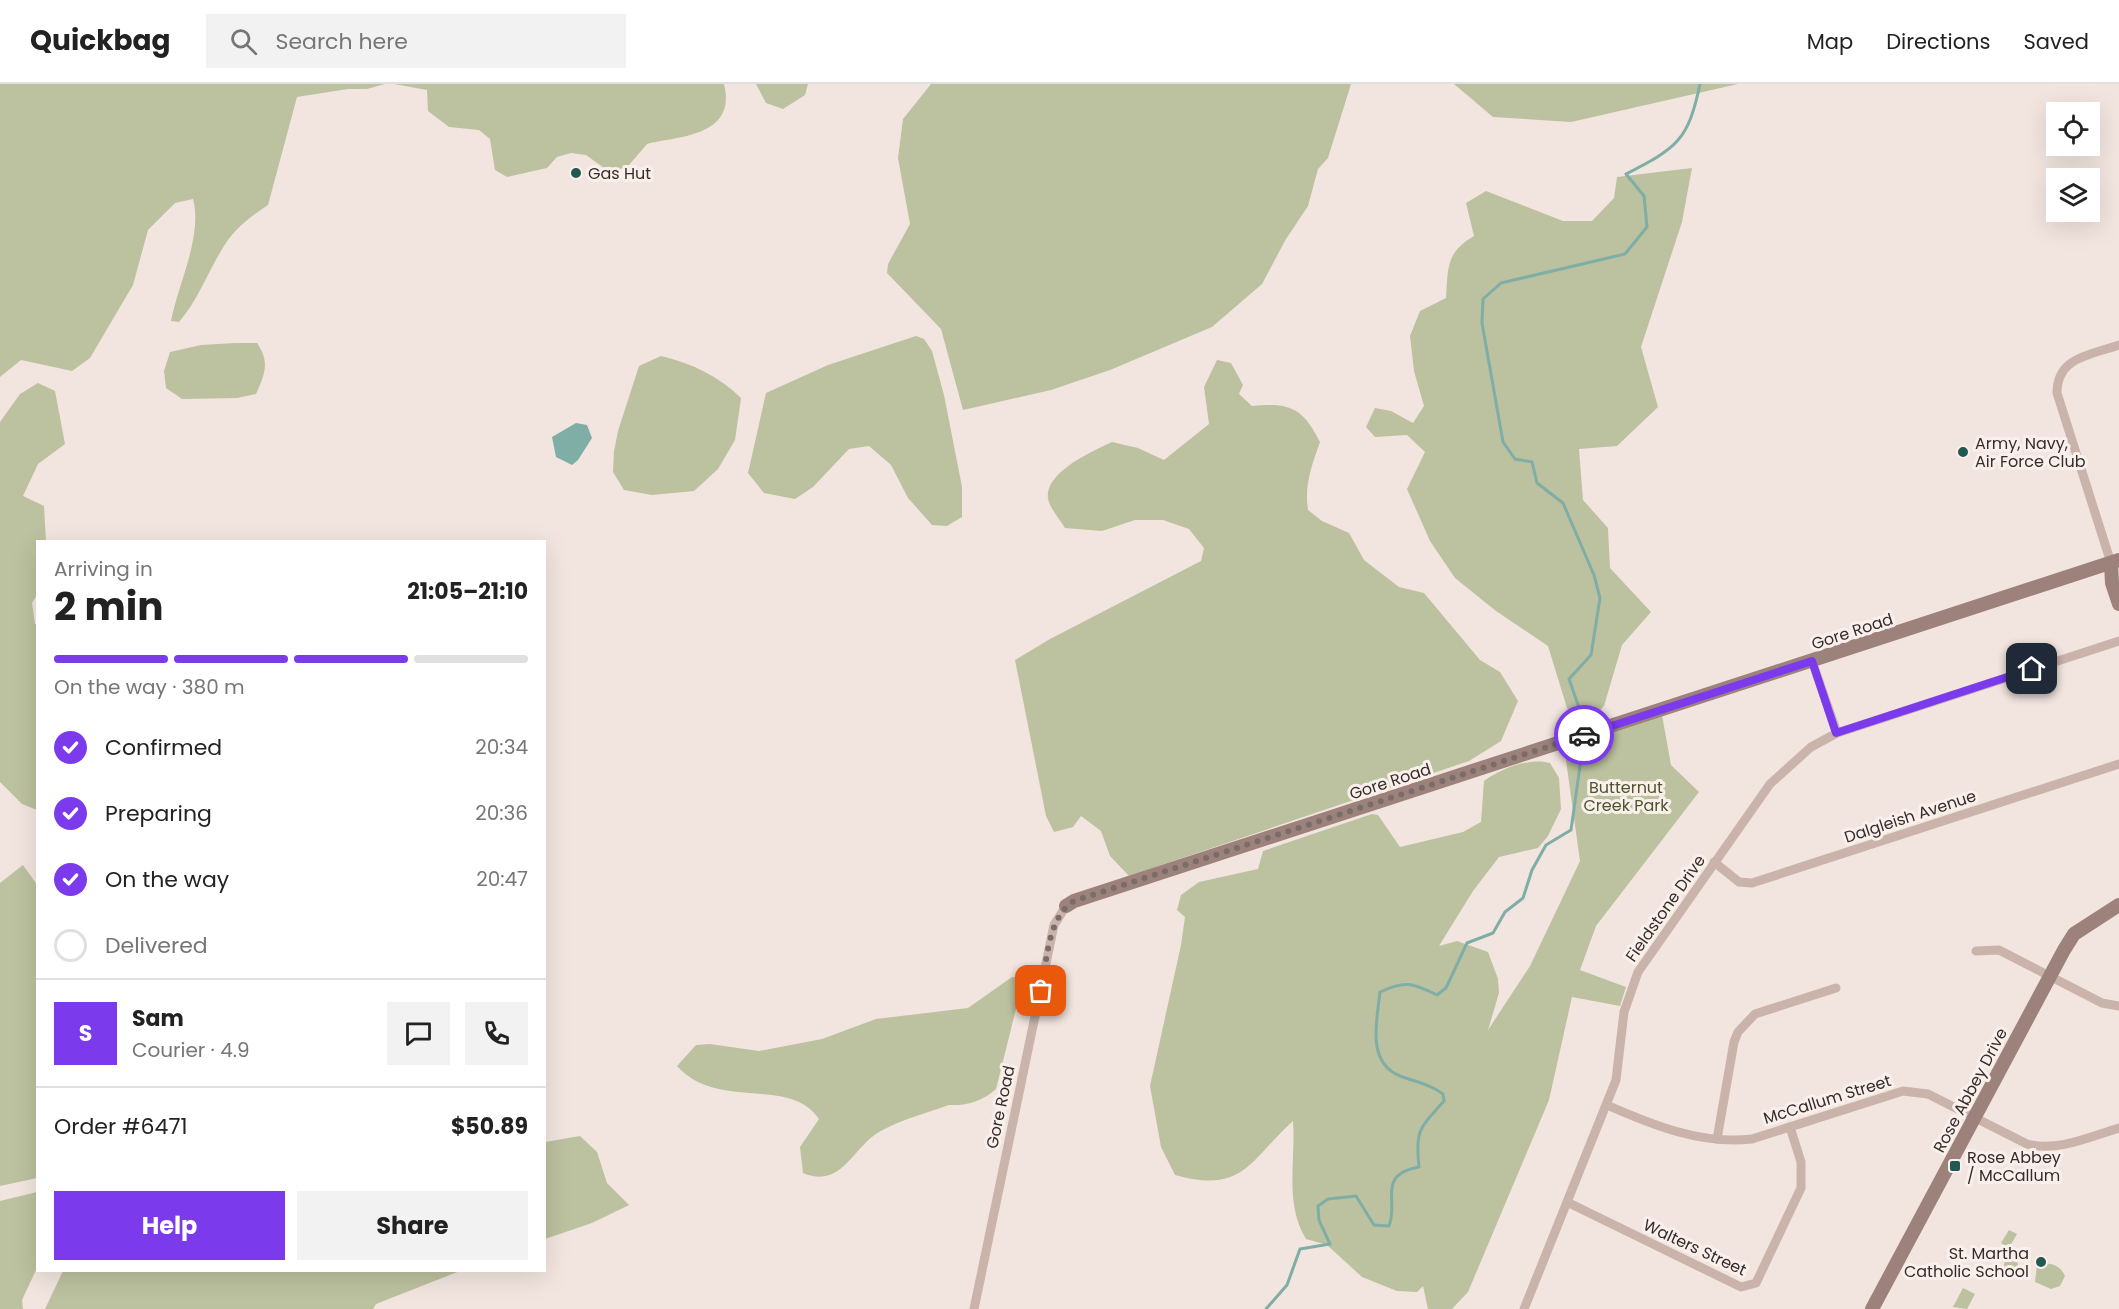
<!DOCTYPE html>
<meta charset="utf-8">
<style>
:root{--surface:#fff;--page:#f2f2f2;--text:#222;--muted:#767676;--line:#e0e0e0;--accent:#7c3aed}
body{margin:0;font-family:Poppins,sans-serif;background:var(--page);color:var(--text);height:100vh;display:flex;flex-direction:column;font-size:22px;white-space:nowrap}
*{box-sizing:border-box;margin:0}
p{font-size:20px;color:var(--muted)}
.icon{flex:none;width:33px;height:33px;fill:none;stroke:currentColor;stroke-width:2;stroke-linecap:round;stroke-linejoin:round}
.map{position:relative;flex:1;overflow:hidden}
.side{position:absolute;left:36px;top:456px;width:510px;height:732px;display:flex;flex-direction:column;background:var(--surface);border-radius:0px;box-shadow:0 6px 24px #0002}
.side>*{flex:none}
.tools{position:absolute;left:2046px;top:18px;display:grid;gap:12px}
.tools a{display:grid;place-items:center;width:54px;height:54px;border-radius:0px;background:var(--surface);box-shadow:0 6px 24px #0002;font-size:30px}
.pin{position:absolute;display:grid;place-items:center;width:51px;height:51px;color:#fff;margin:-26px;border-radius:12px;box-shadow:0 3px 9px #0006}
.courier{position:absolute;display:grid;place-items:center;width:60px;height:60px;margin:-30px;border:4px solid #7c3aed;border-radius:50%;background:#fff;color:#222;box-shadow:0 2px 8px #0007}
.head em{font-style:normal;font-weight:700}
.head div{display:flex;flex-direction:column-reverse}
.head{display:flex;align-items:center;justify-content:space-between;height:102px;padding:0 18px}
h1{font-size:39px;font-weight:700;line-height:45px}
.bar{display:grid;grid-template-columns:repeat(4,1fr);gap:9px 6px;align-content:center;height:72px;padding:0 18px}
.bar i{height:8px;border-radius:4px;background:var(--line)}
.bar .on{background:var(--accent)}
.bar p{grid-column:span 4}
.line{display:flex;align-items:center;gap:15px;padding:0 18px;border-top:2px solid var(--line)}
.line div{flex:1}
.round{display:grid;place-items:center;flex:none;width:63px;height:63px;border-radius:0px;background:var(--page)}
ol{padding:0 18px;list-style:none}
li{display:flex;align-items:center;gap:18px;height:66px}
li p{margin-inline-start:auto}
li .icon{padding:6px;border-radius:50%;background:var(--accent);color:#fff;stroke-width:4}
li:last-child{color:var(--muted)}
li i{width:33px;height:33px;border:3px solid var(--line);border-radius:50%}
.button{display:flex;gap:12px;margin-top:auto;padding:12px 18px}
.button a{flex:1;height:69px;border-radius:0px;background:var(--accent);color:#fff;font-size:24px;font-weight:700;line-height:69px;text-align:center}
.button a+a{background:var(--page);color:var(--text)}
header{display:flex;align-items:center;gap:36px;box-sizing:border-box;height:84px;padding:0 30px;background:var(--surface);border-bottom:2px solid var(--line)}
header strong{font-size:28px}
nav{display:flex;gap:33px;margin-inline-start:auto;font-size:21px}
.search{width:420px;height:54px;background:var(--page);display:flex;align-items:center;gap:15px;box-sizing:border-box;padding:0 21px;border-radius:0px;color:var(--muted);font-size:22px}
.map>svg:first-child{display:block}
.green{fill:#bcc19f}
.water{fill:#7faea7}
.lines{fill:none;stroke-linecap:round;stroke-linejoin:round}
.stream{stroke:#7faea7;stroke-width:3}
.street{stroke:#cab3ab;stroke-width:9}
.secondary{stroke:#9d827c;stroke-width:14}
.done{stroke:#796d69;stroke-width:6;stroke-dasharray:0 10.8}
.route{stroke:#7c3aed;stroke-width:8}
.poi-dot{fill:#215851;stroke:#f9f0eb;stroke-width:2}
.labels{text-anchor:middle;stroke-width:6;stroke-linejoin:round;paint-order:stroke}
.poi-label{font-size:16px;fill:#382c2a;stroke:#f9f0eb;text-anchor:start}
.street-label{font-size:16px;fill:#382c2a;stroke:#f9f0eb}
.park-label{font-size:16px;fill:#4e552e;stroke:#f9f0eb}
</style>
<header>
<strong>Quickbag</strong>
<div class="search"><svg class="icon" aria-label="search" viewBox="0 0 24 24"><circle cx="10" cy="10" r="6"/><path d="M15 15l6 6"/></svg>Search here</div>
<nav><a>Map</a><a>Directions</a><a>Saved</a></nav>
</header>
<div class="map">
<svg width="2119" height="1225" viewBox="0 0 2119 1225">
<rect width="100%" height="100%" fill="#f2e5df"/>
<!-- green -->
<g class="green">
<path d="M0,0H385L367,5H348L297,13L268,121C251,132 234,145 224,162C208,187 199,215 179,238L171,237C178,200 203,152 193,115L175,119L148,146L133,201L90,274L72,287L21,276L0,293Z"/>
<path d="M394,0H724C737,53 679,52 647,60L629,81L611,89L586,71L571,69L557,73L547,84L507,93L495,86L490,55L479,46L449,43L428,27L427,6Z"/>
<path d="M756,0H808L805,11L783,25L766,19Z"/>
<path d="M931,0H1351L1328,74L1318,85L1308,122L1286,155L1262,200L1212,243L1110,286L1051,306L963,326L941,245L887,189L888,180L910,140L898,74L903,35Z"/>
<path d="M1454,0H1738L1571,38L1493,33Z"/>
<path d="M1692,84L1682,138L1641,263L1658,323L1617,362L1579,365L1583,416L1608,444L1610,484L1651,528L1622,561L1604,622L1583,644L1567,624L1548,562L1496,527L1455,494L1430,457L1407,405L1425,368L1407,351L1375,353L1366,343L1375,324L1391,327L1413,339L1424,322L1414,287L1410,252L1420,227L1446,214C1448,184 1446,168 1474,152L1466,119L1486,107L1563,137H1592L1614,114L1617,93Z"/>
<path d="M916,252L924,255L932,267L944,311L962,403V433L947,442L932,441L908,414L891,381L869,362L849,365L813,403L795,415L764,409L748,389L766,309L828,281Z"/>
<path d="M235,259H257C270,278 265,290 256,310L237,314L182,315L166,304L164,287L170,268L201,261Z"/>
<path d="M661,272C691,279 719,292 741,314L735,356L718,385L694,407L652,411L624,406L613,388L614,367L618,347L639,282Z"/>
<path d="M1217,276L1231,279L1243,301L1239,310L1252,322C1290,318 1303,324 1320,358C1312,381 1304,401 1308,426L1322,437L1349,449L1364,476L1399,503L1424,509L1480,576L1500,588L1518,617L1501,657L1469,677L1129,792L1110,772L1101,747L1081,732L1073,743L1054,748L1046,732L1015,576L1050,555L1201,477L1204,464L1189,445L1163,436H1135L1102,447L1065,444C1060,436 1050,424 1048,415C1044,388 1093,367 1112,358L1138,364L1164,376L1209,340L1204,303Z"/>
<path d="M38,299L55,307L65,360L38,380L23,412L44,422L46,457L38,458L37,511L32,519L35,540H38L37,726L22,720L0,698V338L20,310Z"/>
<path d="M1662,631L1671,681L1699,708L1596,842L1580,886L1626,903L1620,922L1572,913L1549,1016L1468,1208L1452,1225H1428L1423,1202L1417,1208L1397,1207L1362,1193L1327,1161L1306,1155C1284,1118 1296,1078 1293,1037C1249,1077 1244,1110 1175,1091L1161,1063L1150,1002L1181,861L1185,833L1177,826L1181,811L1199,798L1258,785L1263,767L1372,730L1378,731L1400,763L1463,748L1481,738L1484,697C1500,685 1530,673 1550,679L1559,694L1561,725L1548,752L1538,764L1499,773L1473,807L1439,862L1457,857L1488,868L1498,895L1499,909L1488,946L1530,882L1580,777L1564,662Z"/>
<path d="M23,781L38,802L37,1094L0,1102V799Z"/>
<path d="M1012,893L1020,894L1019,913L996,1005C983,1017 966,1022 949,1021C926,1029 900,1036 879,1048C852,1064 842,1105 803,1089L800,1063L819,1035C789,991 719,1028 677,982L696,961L710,960L759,967L822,955L876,935L968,924Z"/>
<path d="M580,1052L597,1068L607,1099L629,1121L592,1139L545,1155V1058Z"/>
<path d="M37,1108V1184L22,1216L23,1225H0V1117Z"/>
<path d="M2009,1146L2017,1150L2009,1164L2001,1159Z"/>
<circle cx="2011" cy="1181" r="7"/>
<path d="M2042,1179C2053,1180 2060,1181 2065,1192L2060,1202L2051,1205L2035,1198L2037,1181Z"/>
<path d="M63,1187V1186L460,1187L376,1220L373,1225H45Z"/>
<path d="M1963,1204L1975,1210L1967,1225L1953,1223Z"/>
</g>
<!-- water -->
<path class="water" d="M576,339L587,341L592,354L578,376L572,381L556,373L552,353Z"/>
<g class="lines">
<!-- stream -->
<g class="stream">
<path d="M1583,644V635L1569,595L1591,571L1600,514L1594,491L1563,419L1537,399L1532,378L1515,375L1503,358L1482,239L1483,215L1501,199L1625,170L1647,143L1644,112L1626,90C1676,64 1688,58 1700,0"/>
<path d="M1266,1225L1287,1201L1300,1165L1330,1160L1319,1136L1318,1122L1328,1115L1356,1112L1374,1141L1389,1142C1399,1117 1376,1091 1419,1083C1415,1045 1420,1044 1444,1017L1443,1010C1430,1000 1416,998 1400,992C1366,978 1377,937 1380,908C1405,896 1413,899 1437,911L1446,904L1467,859L1493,849L1505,828L1523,814L1532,786L1546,761L1571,746L1583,661"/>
</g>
<!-- street -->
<g class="street">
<path d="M2111,479L2057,309C2057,273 2090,271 2119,261"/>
<path d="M1812,577L1837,649"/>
<path d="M1714,778L1739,798L1752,799L2119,680"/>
<path d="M1976,867L1999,866L2102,919L2119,922"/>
<path d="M1607,1021C1652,1041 1702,1061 1752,1055L1903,1007L1928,1010L2027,1060C2058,1068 2089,1053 2119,1044"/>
<path d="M1717,1055L1734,958L1738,948L1755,930L1836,904"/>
<path d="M1567,1118L1741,1203L1756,1199L1801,1104V1078L1790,1043"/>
<path d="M974,1225L1054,841L1066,822"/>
<path d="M1524,1225L1616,996L1624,928L1638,888L1770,700L1811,663L1837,649L2119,557"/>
</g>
<!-- secondary -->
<g class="secondary">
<path d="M2111,479L2112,499L2119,520"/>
<path d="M1066,822L1074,817L2119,476"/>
<path d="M1872,1225L2064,866L2074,850L2119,821"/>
</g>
</g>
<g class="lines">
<!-- done -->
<path class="done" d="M1041,907C1047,878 1047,834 1074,817L1584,651"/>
<!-- route -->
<path class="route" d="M1584,651L1812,577L1836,649L2032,585"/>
</g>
<!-- markers -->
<g class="poi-dot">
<circle cx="576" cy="89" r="6"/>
<circle cx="1963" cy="368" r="6"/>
<rect x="1949" y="1076" width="12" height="12" rx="3"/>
<circle cx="2041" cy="1178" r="6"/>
</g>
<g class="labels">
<!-- poi labels -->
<g class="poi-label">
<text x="588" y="95">Gas Hut</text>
<text x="1975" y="365">Army, Navy,<tspan x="1975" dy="18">Air Force Club</tspan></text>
<text x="1967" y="1079">Rose Abbey<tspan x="1967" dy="18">/ McCallum</tspan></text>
<text x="2029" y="1175" text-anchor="end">St. Martha<tspan x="2029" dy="18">Catholic School</tspan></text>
</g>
<!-- street labels -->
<g class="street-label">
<text transform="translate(1852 547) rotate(-18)" y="6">Gore Road</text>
<text transform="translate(1390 697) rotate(-18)" y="6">Gore Road</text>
<text transform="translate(1910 732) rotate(-18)" y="6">Dalgleish Avenue</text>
<text transform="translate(1665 824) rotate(-55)" y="6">Fieldstone Drive</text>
<text transform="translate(1970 1006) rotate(-62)" y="6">Rose Abbey Drive</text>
<text transform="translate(1827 1015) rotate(-17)" y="6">McCallum Street</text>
<text transform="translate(1000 1023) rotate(-78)" y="6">Gore Road</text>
<text transform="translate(1695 1163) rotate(25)" y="6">Walters Street</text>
</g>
<!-- park labels -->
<g class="park-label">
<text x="1626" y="709">Butternut<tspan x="1626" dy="18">Creek Park</tspan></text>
</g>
</g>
</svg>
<div class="tools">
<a><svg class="icon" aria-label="locate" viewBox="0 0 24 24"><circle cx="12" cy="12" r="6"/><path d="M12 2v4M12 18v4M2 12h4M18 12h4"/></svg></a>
<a><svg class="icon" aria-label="layers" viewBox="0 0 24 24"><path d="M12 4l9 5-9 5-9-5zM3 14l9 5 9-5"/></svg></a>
</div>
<div class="pin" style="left:1041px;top:907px;background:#ea580c"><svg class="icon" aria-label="bag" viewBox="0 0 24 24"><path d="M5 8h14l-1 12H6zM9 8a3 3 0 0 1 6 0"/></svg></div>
<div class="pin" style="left:2032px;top:585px;background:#1f2937"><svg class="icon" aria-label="home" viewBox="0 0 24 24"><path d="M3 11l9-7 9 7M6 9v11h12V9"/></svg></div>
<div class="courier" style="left:1584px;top:651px"><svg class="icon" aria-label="car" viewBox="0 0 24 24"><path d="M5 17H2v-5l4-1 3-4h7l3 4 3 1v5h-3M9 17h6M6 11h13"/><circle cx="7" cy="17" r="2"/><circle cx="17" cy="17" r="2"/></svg></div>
<section class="side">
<div class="head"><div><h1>2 min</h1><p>Arriving in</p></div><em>21:05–21:10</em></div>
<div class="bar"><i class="on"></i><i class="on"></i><i class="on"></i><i></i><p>On the way · 380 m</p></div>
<ol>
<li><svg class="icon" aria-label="check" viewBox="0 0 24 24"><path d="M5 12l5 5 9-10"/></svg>Confirmed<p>20:34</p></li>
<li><svg class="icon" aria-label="check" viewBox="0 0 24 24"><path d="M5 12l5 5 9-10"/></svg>Preparing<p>20:36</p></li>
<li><svg class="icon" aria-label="check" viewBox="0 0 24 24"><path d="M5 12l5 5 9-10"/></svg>On the way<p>20:47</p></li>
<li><i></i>Delivered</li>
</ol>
<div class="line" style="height:108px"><b class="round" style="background:var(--accent);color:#fff">S</b><div><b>Sam</b><p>Courier · 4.9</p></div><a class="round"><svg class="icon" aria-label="chat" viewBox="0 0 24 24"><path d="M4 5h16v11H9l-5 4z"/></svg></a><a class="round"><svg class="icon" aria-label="phone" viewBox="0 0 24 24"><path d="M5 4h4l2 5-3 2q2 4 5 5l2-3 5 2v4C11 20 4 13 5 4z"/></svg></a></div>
<div class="line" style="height:78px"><div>Order #6471</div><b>$50.89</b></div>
<div class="button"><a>Help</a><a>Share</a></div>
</section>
</div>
